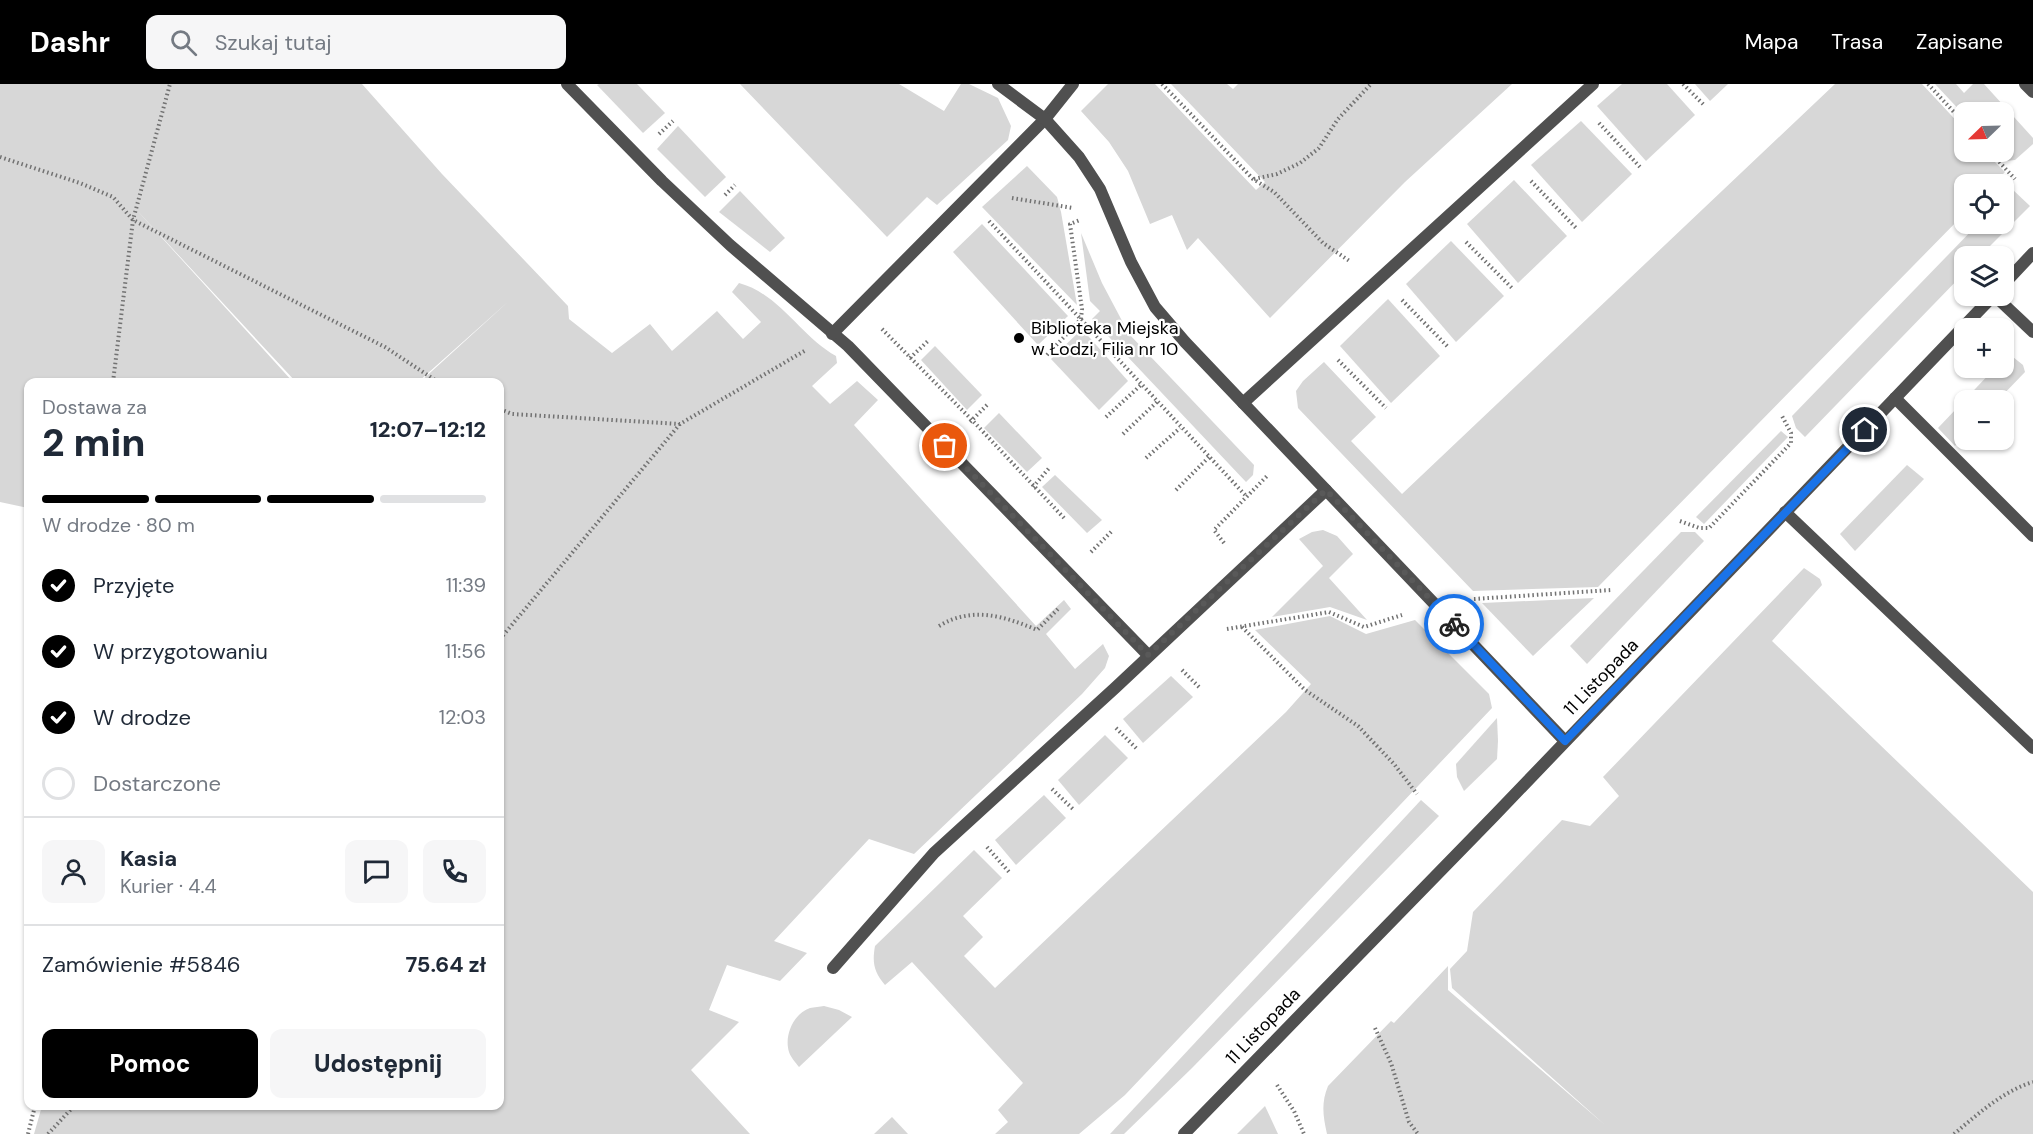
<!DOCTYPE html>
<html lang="pl">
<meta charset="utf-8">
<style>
:root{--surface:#fff;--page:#f6f6f7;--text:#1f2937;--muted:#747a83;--line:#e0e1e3;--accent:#000}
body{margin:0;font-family:"DM Sans",sans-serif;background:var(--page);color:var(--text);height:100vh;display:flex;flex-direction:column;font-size:22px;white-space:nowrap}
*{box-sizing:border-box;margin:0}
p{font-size:20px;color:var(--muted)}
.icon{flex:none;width:33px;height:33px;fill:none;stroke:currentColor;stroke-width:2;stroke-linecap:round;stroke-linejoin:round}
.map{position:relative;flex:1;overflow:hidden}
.panel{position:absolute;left:24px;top:294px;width:480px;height:732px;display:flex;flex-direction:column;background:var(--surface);border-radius:12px;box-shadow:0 2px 4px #0004}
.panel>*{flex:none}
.needle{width:39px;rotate:247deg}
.tools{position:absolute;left:1954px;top:18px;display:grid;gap:12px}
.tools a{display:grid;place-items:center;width:60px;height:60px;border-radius:12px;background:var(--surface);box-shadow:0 2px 4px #0004;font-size:30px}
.pin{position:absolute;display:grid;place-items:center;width:51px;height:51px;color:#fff;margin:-26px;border:3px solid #fff;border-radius:50%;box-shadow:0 2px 6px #0007}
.courier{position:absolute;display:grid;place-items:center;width:60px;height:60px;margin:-30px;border:4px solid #1a73e8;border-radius:50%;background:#fff;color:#222;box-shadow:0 2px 8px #0007}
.headline em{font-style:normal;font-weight:800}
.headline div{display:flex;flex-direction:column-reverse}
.headline{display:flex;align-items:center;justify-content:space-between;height:102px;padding:0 18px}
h1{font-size:39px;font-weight:800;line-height:45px}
.bar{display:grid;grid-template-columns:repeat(4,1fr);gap:9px 6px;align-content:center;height:72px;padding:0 18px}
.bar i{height:8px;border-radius:4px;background:var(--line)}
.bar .active{background:var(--accent)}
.bar p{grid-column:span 4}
.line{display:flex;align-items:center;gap:15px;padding:0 18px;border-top:2px solid var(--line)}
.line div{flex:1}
.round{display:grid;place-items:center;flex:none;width:63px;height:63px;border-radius:12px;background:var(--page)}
ol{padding:0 18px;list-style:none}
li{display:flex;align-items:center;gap:18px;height:66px}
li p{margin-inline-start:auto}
li .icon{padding:6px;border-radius:50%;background:var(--accent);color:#fff;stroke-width:4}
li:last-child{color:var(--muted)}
li i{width:33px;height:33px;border:3px solid var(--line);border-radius:50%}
.action{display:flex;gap:12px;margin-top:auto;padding:12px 18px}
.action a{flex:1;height:69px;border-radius:12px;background:var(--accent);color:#fff;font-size:24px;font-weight:800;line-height:69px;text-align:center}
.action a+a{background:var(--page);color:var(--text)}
header{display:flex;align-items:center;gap:36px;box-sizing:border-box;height:84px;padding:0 30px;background:var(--accent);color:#fff}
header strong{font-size:28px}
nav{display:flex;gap:33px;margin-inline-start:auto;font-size:21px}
.search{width:420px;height:54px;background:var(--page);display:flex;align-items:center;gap:15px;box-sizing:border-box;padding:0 21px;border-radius:12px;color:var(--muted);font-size:22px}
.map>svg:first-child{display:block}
.green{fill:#d7d7d7}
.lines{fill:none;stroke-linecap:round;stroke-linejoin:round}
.path{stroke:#727272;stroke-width:4;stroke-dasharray:1.5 3;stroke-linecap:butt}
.service{stroke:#505050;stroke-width:12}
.minor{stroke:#505050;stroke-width:12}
.tertiary{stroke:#505050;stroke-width:12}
.done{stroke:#595959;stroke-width:6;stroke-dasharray:0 10.8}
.route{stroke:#1a73e8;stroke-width:8}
.poi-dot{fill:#000;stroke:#fff;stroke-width:2}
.labels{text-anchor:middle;stroke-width:4.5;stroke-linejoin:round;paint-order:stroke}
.poi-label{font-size:18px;fill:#000;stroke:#fff;text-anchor:start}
.street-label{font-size:18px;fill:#000;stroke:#fff}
</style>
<header>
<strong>Dashr</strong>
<div class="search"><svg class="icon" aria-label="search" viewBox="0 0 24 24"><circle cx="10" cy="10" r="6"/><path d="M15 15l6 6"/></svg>Szukaj tutaj</div>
<nav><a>Mapa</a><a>Trasa</a><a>Zapisane</a></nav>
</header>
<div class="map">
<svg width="2033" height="1050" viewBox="0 0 2033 1050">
<rect width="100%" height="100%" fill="#fff"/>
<!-- green -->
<g class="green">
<path d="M0,0H362L442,90L568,222L569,235L612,269L650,240L672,267L717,227L743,255L761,238L732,208L739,199C780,210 801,253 836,272L837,279L812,302L830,320L857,297L878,316L854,341L1036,542L1064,516L1071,525L1046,550L1075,585L1103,560L1109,572L1105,584L1082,610L914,770L869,755L774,857L807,869L780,897L727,881L709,926L739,938L691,986L750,1050H34L42,1022H500V298H420L510,216L418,298H296L133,122L293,298H28V424L0,418Z"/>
<path d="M599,0H637L665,29L643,49L597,1Z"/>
<path d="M740,0H899L944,27L961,0H969L998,14L1011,42L1008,56L937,121L927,113L887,153Z"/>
<path d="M1108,0H1155L1256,106L1265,98L1171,0H1227L1233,5L1238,0H1512L1405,98L1270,234L1198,154L1187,166L1172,131L1150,140L1128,87L1109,58L1081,27Z"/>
<path d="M1622,0H1667L1695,31L1646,77L1597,22Z"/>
<path d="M1695,0H1728L1710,17Z"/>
<path d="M1835,0H1922L1965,46V68H1985L2005,88L1993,100H1965V129L1598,503L1473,507L1298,324L1296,307L1303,297L1324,278L1376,333L1351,357L1402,410Z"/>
<path d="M1935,0H1956L1964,9L1973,0H1984L2033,54V60L2015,76L2006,77L1998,68H2004V28H1965V32Z"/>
<path d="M1581,37L1632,90L1582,138L1531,81Z"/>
<path d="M678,42L726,93L705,113L657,65Z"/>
<path d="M1027,82L1057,113L1061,128L1077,221L982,123Z"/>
<path d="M1514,96L1567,152L1518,199L1467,140Z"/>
<path d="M2012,105L2030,122L1980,172H1965V188L1805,353L1796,344L1792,332L1978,140H2004V113Z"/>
<path d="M740,107L785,154L770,168L719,128Z"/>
<path d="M982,140L1068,232L1038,261L953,168Z"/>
<path d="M1081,149L1102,199L1129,250L1254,381L1253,391L1246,398L1092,235L1100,227L1090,217Z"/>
<path d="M1451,157L1504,212L1456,258L1406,200Z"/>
<path d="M1388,215L1440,272L1391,319L1340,262Z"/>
<path d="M1082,245L1128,297L1099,326L1051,275Z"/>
<path d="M935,262L982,311L967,326L921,276Z"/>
<path d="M2008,269L2023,281L2025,288L1998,316H1965V351L1955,362L1938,344L1995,284H2004V274Z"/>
<path d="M999,329L1042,374L1027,388L984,344Z"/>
<path d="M1781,347L1788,353L1704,440L1696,433Z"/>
<path d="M1907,381L1924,395L1855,467L1840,450Z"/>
<path d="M1055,391L1102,436L1087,449L1042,403Z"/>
<path d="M1323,446L1337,452L1353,470L1329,494L1367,536L1330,523L1272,533L1323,482L1299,455L1312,448Z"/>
<path d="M1681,448H1695L1704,457L1587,580L1570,562Z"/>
<path d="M1804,484L1820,495L1822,501L1772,557L2033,808V1050H1327C1323,1032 1321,1019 1328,1002L1391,937L1394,939L1448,882V906L1605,1041L1452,904L1450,885L1467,867L1473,828L1562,736L1590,742L1619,712L1603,693Z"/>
<path d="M1594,514L1533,572L1482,519Z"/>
<path d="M1330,532L1366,550L1415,536L1489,610L1492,624L1125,1011L1079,1050H995L1008,1038L998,1026L1023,999L912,878L885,901C874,888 872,879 875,862L974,766L1002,794L963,832L983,853L964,872L995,904L1286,628L1311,600L1255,546Z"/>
<path d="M1171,592L1193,613L1143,659L1123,635Z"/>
<path d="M1497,634L1498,657L1497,675L1464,707L1457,693L1456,680Z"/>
<path d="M1105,651L1128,674L1079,721L1058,696Z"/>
<path d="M1044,711L1066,734L1016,781L995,756Z"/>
<path d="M1421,716L1439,732L1192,984L1124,1050H1110Z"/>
<path d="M824,922L839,926L852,933L799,983C796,979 791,974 789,968C784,952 793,930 810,924C814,923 820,923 824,922Z"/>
<path d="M1265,1022L1278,1050H1237Z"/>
<path d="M892,1033L908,1050H874Z"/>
</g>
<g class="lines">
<!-- path -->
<g class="path">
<path d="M1162,0L1253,95L1274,108L1323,159L1351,178"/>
<path d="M1683,0L1705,22"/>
<path d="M1928,0L1965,40"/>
<path d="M1599,39L1640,83"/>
<path d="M659,50L673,37"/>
<path d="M1990,68L2015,95"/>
<path d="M0,73L80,99L113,113L133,136L385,263L438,298"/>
<path d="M1254,95L1277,90L1300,79L1319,64L1338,35L1371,0"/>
<path d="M1531,97L1576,144"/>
<path d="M725,111L735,101"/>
<path d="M1012,114L1073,124"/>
<path d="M989,137L1247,413"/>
<path d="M1466,158L1512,204"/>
<path d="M1402,216L1449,264"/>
<path d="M882,245L972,336L1064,434"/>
<path d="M1047,271L1081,235L1082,225L1070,140L1080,136"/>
<path d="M910,274L929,256"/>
<path d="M1338,276L1386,324"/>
<path d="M113,298L133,136L170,0"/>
<path d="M500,325L512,330L680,340L806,266"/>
<path d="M1106,333L1142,300"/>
<path d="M970,338L989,319"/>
<path d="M1123,350L1158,317"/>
<path d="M1146,374L1180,344"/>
<path d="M1033,403L1050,383"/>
<path d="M1176,406L1210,372"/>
<path d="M1680,437L1699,444H1709L1791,359V349L1782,332"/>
<path d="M1224,459L1214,446L1268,391"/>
<path d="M1091,468L1112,447"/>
<path d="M1474,515L1611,506"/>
<path d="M939,542C972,522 1004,532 1037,546L1059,524"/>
<path d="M1242,543L1305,606L1358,642L1394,680L1417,710"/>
<path d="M1227,545L1329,528L1364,543L1402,531"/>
<path d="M500,555L680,340"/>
<path d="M1182,586L1201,605"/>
<path d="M1116,644L1137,665"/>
<path d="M1052,705L1074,726"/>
<path d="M987,763L1009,788"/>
<path d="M1375,944L1391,979L1409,1038L1418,1050"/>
<path d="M1277,1001L1294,1027L1304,1050"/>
<path d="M28,1050L35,1022"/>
<path d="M48,1050L74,1022"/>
<path d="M1954,1050C1978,1030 2003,1007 2033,998"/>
</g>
<!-- service -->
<g class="service">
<path d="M567,0L662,97L730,161L848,262L1148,571"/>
<path d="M1995,212L2033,248"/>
<path d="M832,250L1045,35L1073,0"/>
<path d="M1895,314L2033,452"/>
<path d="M1243,319L1593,0"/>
<path d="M1785,428L2033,664"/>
<path d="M833,884L934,769L1115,604L1326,406"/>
</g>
<!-- minor -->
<g class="minor">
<path d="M998,0L1045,35L1079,73L1100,105L1131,178L1155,223L1185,258L1565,657"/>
<path d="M2025,0L2033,8"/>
</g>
<!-- tertiary -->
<g class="tertiary">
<path d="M2004,200L2033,169"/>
<path d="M1184,1050L1494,732L1993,212"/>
</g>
</g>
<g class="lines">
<!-- done -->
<path class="done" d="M945,362L1148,571L1326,406L1454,540"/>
<!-- route -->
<path class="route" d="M1454,540L1565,657L1865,346"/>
</g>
<!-- markers -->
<circle class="poi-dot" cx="1019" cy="254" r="6"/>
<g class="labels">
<!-- poi labels -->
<g class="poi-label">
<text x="1031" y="250">Biblioteka Miejska<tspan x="1031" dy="21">w Łodzi, Filia nr 10</tspan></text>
</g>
<!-- street labels -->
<g class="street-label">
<text transform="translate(1601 593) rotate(-46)" y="6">11 Listopada</text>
<text transform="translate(1263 942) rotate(-46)" y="6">11 Listopada</text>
</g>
</g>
</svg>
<div class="tools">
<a><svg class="needle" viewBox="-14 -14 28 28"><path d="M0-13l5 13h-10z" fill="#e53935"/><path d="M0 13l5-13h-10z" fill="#747a83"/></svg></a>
<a><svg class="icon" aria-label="locate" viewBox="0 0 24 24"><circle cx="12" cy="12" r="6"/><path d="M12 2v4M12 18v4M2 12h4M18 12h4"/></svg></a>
<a><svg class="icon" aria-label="layers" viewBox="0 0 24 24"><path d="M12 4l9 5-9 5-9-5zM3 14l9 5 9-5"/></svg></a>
<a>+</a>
<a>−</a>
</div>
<div class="pin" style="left:945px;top:362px;background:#ea580c"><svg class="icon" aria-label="bag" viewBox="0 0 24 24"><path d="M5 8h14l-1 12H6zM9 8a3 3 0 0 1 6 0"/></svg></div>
<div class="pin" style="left:1865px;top:346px;background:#1f2937"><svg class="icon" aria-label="home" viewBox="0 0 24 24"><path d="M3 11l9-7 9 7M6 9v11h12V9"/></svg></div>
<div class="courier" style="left:1454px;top:540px"><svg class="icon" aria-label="bike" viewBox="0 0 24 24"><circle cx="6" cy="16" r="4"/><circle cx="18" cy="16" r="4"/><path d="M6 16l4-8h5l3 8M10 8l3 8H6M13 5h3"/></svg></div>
<section class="panel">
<div class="headline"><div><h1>2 min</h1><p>Dostawa za</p></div><em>12:07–12:12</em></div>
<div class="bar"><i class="active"></i><i class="active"></i><i class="active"></i><i></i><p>W drodze · 80 m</p></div>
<ol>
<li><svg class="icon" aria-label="check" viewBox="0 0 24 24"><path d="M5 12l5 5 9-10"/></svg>Przyjęte<p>11:39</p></li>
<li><svg class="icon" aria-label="check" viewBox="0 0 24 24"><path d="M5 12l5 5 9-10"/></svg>W przygotowaniu<p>11:56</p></li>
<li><svg class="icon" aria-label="check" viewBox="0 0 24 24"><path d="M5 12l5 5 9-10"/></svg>W drodze<p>12:03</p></li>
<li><i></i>Dostarczone</li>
</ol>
<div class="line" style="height:108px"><a class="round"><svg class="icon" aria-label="person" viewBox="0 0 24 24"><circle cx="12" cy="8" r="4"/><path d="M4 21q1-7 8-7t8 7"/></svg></a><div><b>Kasia</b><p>Kurier · 4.4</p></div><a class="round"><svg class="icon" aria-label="chat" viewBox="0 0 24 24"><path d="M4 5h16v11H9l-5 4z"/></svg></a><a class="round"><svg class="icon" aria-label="phone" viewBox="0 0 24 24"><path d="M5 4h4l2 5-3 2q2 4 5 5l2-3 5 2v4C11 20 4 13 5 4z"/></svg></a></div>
<div class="line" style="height:78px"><div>Zamówienie #5846</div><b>75.64 zł</b></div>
<div class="action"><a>Pomoc</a><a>Udostępnij</a></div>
</section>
</div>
